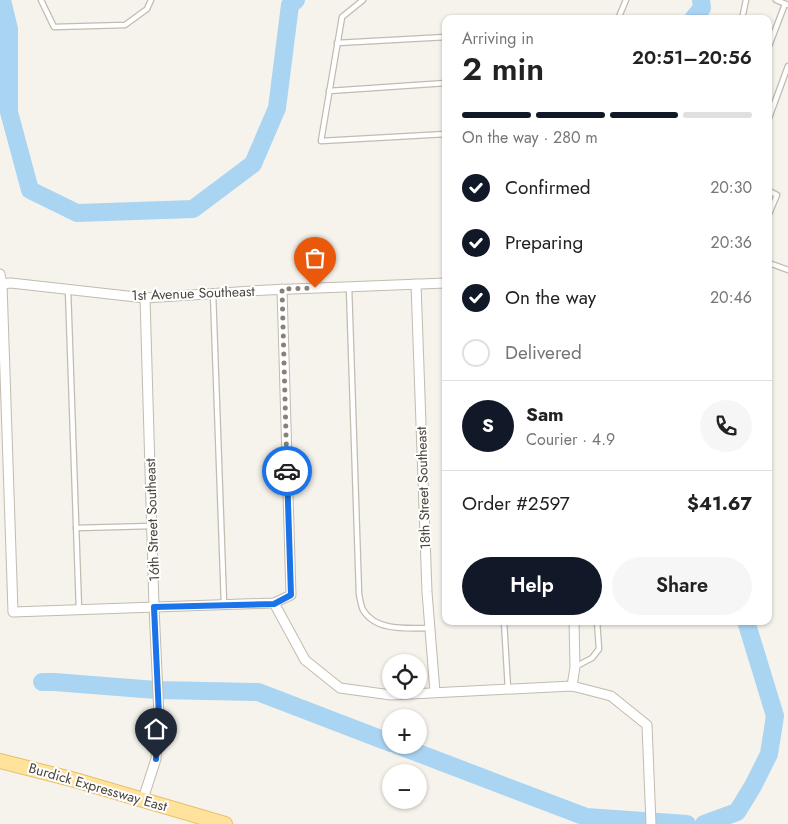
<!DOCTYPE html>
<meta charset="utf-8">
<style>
:root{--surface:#fff;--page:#f6f6f6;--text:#222;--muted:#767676;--line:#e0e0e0;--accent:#111827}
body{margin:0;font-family:Jost,sans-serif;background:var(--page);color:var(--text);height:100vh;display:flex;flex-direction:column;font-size:19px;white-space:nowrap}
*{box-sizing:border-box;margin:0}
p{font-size:16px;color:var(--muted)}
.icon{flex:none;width:28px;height:28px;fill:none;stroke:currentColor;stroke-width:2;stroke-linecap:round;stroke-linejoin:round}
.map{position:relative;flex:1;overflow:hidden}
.drawer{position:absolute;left:442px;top:15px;width:330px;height:610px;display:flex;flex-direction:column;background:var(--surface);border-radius:10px;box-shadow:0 1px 4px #0004}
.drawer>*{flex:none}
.fabs{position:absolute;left:382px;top:654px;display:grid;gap:10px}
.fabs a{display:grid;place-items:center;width:45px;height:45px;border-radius:50%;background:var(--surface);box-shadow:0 1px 4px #0004;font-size:25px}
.pin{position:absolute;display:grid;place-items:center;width:42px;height:42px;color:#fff;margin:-51px -21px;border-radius:50% 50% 50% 0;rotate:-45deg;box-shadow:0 0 5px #0007}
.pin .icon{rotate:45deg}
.courier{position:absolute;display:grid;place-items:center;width:50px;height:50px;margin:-25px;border:4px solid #1a73e8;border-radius:50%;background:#fff;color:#222;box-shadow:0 1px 6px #0007}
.overview em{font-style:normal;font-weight:600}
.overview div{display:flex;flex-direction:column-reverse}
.overview{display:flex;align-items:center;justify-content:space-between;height:85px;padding:0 20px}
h1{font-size:32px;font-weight:600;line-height:38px}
.bar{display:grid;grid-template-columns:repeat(4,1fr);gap:8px 5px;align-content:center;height:60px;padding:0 20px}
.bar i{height:6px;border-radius:4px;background:var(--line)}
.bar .on{background:var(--accent)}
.bar p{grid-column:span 4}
.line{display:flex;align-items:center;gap:12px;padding:0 20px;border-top:1px solid var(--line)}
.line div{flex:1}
.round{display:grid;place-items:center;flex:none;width:52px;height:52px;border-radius:26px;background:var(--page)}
ol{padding:0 20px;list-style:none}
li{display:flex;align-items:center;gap:15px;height:55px}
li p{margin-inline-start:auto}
li .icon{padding:5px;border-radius:50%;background:var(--accent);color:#fff;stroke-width:4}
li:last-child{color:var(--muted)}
li i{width:28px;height:28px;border:2px solid var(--line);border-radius:50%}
.action{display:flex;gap:10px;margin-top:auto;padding:10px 20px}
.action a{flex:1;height:58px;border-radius:30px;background:var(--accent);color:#fff;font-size:20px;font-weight:600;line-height:58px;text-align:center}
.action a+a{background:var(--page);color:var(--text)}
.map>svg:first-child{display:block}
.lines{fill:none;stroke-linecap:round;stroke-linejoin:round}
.river{stroke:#a9d4f2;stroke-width:18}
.service-casing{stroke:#c2bbae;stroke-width:7}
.minor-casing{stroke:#c2bbae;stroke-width:11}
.primary-casing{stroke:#e6c16a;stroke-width:16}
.service{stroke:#fff;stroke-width:4.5}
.minor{stroke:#fff;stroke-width:9}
.primary{stroke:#ffe39c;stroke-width:14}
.done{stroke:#878178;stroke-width:5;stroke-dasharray:0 9}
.route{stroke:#1a73e8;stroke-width:6}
.labels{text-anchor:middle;stroke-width:4;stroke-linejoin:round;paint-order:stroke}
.street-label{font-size:14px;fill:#4b4439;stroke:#fff}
</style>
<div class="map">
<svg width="788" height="824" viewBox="0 0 788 824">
<rect width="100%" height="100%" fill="#f6f3ec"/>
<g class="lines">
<!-- river -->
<g class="river">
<path d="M2,0L9,29V112L30,190L77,213L193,209L253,164L277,108L290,5L296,0"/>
<path d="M693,19L702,8L701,0"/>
<path d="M42,682H54L156,690L258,692L391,743"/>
<path d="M397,745L586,817L687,824"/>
<path d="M704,824L737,812L753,786L769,754L775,716L746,621"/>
</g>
<!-- service casing -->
<g class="service-casing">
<g id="service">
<path d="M41,0L54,27L125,25L147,9L151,0"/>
<path d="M363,0L342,17L321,141L446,134"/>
<path d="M776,0L788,5"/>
<path d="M618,19L626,0"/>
<path d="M742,19L746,0"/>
<path d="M337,43L446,37"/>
<path d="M769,46L785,4"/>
<path d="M329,91L446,83"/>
<path d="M769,118L788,66"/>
<path d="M769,191L777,195L769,214"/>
<path d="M769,263L788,270"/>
<path d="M349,287L359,594C360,599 361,606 363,610C376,632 409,628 430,628"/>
<path d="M68,289L79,610"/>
<path d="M213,293L224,604"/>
<path d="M76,528L152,526"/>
<path d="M504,621L508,689"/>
<path d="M575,667L592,658L599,649L597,621"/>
</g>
</g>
<!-- minor casing -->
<g class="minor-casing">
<g id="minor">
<path d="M0,274L2,284L13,612L274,603L291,595L282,289"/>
<path d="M0,284L11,283L145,298L267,290L446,283"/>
<path d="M416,284L427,592L435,692"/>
<path d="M274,603L305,660L340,688L391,695L572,686L611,696L647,725L651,824"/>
<path d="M572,686L575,667L574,621"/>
<path d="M143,799L156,759L159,716L154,607L145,298"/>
</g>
</g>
<!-- primary casing -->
<g class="primary-casing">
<path id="primary" d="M0,761L75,780L225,824"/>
</g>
<!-- service -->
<use href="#service" class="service"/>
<!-- minor -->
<use href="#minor" class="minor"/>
<!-- primary -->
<use href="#primary" class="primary"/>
</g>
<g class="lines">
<!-- done -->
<path class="done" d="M287,471L282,289L315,288"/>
<!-- route -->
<path class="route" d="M156,759L159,716L154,607L274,604L291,595L287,471"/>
</g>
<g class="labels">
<!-- street labels -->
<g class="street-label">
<text transform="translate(193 293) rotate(-2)" y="5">1st Avenue Southeast</text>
<text transform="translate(423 488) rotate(-92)" y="5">18th Street Southeast</text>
<text transform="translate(152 520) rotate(-92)" y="5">16th Street Southeast</text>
<text transform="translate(98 787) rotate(16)" y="5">Burdick Expressway East</text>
</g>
</g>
</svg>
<div class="fabs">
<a><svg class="icon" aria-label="locate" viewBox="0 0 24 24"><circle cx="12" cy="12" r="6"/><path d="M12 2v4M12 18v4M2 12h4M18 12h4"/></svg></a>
<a>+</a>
<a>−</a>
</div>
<div class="pin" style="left:315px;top:288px;background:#ea580c"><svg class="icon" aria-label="bag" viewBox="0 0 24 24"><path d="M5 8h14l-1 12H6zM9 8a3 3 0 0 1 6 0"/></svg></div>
<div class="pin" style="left:156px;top:759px;background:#1f2937"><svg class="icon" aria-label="home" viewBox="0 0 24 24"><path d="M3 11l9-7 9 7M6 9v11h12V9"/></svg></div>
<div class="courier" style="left:287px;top:471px"><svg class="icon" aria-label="car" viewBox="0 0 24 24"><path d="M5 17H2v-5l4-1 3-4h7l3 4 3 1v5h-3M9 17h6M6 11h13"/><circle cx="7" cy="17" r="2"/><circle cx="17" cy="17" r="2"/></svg></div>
<section class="drawer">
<div class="overview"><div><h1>2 min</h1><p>Arriving in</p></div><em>20:51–20:56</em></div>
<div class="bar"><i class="on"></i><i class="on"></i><i class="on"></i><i></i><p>On the way · 280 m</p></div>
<ol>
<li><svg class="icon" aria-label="check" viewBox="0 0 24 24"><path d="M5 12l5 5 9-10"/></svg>Confirmed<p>20:30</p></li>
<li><svg class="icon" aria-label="check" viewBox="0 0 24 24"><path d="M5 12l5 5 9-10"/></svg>Preparing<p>20:36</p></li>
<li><svg class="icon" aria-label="check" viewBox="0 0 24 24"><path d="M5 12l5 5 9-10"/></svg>On the way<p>20:46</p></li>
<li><i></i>Delivered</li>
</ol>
<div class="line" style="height:90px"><b class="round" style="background:var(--accent);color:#fff">S</b><div><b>Sam</b><p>Courier · 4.9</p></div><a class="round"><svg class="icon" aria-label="phone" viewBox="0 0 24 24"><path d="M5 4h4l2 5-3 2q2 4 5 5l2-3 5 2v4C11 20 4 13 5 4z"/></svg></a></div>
<div class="line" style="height:65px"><div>Order #2597</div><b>$41.67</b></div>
<div class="action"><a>Help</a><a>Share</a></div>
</section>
</div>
